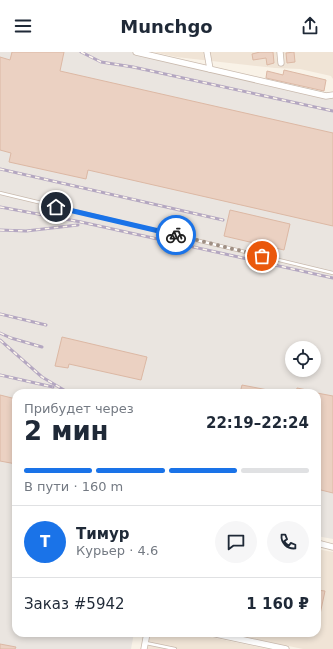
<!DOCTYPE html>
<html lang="ru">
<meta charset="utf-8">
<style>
:root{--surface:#fff;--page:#f6f6f7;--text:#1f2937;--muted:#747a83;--line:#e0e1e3;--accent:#1a73e8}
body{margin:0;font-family:"DejaVu Sans",sans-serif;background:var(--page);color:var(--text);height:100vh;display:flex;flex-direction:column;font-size:15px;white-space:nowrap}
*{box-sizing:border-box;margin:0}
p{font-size:13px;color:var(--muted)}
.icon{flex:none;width:22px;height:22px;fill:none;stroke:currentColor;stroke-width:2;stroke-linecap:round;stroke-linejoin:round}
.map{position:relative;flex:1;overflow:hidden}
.sheet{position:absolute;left:12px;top:337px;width:309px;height:248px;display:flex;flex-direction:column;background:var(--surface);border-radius:12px;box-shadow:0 2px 6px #0003}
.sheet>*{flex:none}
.buttons{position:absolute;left:285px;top:289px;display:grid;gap:8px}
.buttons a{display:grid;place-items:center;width:36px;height:36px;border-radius:50%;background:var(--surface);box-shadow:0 2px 6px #0003;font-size:20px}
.pin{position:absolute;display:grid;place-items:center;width:34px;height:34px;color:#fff;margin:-17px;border:2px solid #fff;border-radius:50%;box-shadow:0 1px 4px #0007}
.courier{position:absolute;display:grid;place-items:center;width:40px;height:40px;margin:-20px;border:3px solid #1a73e8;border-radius:50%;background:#fff;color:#222;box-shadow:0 1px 5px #0007}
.head em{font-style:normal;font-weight:600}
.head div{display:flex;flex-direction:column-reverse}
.head{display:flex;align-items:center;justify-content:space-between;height:68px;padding:0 12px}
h1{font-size:26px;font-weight:600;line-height:30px}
.bar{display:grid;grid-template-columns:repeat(4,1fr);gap:6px 4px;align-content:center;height:48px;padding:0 12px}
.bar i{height:5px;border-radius:3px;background:var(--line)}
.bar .active{background:var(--accent)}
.bar p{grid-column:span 4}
.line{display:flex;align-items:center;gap:10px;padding:0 12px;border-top:1px solid var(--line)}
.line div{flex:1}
.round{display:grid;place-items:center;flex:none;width:42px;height:42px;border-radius:21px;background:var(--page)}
header{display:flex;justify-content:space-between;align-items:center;height:52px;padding:0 12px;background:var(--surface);font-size:18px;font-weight:600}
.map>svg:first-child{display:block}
.residential{fill:#f0e4d6}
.industrial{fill:#eae5e0;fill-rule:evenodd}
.building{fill:#ebd1c2;stroke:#dcb8a4}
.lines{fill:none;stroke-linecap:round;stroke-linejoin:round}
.service-casing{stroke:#c9baae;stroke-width:4}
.minor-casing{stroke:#c9baae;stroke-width:7}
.service{stroke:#fff;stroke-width:2.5}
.minor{stroke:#fff;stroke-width:5.5}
.rail-casing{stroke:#b4a7c1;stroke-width:3}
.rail{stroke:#fdf6ec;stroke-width:1.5;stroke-dasharray:4.5;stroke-linecap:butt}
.done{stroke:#9f8f84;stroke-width:4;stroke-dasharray:0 7.2}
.route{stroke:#1a73e8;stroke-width:5}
</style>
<header><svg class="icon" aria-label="menu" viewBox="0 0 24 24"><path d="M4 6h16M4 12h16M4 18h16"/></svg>Munchgo<svg class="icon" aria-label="share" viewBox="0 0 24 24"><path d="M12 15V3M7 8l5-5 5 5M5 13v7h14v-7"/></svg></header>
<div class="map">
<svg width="333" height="597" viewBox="0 0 333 597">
<rect width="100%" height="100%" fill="#f9f2e7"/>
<!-- residential -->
<g class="residential">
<path d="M153,0H333V27L331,24L300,17L275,16L176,5Z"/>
<path d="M317,497L333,500V597H303L227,581H317Z"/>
<path d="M150,581H191L268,597H147Z"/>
</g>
<!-- industrial -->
<path class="industrial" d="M0,0H131L333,46V487L317,484V341H16V581H134L131,597H0ZM292,296H314V318H292Z"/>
<!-- building -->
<g class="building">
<path d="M12,0H64L60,19L333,81V174L88,118L86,127L9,110L11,101L0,98V5L10,8Z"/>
<path d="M260,0H273L274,11L267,13L266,6L253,8L252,2Z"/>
<path d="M294,0L295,10L287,11L286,1Z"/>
<path d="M284,18L326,28L324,39L266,26L267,19L283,23Z"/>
<path d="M230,158L290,172L284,198L224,184Z"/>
<path d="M62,285L147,305L141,328L69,312L68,316L55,314Z"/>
<path d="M242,333L273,339V341H240Z"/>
<path d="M297,336L312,339L311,341H296Z"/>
<path d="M317,341L333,344V441L317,437Z"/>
<path d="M0,343L16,347V412L0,409Z"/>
<path d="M317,538L325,539L319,567H317Z"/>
<path d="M0,592L16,595L15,597H0Z"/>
</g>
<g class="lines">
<!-- service casing -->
<g class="service-casing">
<g id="service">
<path d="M0,141L333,221"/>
<path d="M146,591L175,597"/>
</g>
</g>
<!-- minor casing -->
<g class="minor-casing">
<g id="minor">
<path d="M136,0L326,44L333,43"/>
<path d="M207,0L210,17"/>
<path d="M280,0L281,11"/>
<path d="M317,491L333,495"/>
<path d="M211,581L286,597"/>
<path d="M144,597L147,581"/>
</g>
</g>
<!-- service -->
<use href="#service" class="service"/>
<!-- minor -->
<use href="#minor" class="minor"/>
<!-- rail casing -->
<g class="rail-casing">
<g id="rail">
<path d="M81,0L101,10L133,15L333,59"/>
<path d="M0,117L223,168"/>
<path d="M0,155L81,170L333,226"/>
<path d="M0,178L26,179L78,173"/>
<path d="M0,262L46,273"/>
<path d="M0,281L11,286L42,295"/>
<path d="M0,288L42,325L69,341"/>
<path d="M0,323L53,335"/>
</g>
</g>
<!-- rail -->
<use href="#rail" class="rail"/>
</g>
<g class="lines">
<!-- done -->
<path class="done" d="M176,183L262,204"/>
<!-- route -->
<path class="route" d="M56,155L176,183"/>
</g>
</svg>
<div class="buttons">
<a><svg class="icon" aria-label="locate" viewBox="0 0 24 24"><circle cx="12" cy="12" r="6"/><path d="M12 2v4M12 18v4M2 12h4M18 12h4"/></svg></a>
</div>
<div class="pin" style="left:262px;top:204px;background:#ea580c"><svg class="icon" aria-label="bag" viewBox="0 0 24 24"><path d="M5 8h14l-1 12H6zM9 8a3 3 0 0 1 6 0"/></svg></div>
<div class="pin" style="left:56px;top:155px;background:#1f2937"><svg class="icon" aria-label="home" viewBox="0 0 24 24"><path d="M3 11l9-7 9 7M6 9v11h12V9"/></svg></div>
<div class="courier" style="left:176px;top:183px"><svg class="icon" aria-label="bike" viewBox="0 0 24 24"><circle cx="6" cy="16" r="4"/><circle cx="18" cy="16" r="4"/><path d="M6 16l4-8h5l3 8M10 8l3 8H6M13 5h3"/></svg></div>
<section class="sheet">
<div class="head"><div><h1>2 мин</h1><p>Прибудет через</p></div><em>22:19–22:24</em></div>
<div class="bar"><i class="active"></i><i class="active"></i><i class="active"></i><i></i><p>В пути · 160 m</p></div>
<div class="line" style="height:72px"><b class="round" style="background:var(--accent);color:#fff">Т</b><div><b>Тимур</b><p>Курьер · 4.6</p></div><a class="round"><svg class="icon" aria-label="chat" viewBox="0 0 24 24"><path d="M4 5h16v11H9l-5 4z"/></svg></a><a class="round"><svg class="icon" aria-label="phone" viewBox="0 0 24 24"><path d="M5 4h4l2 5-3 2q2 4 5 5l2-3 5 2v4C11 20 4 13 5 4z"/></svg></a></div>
<div class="line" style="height:52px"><div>Заказ #5942</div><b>1 160 ₽</b></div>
</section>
</div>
